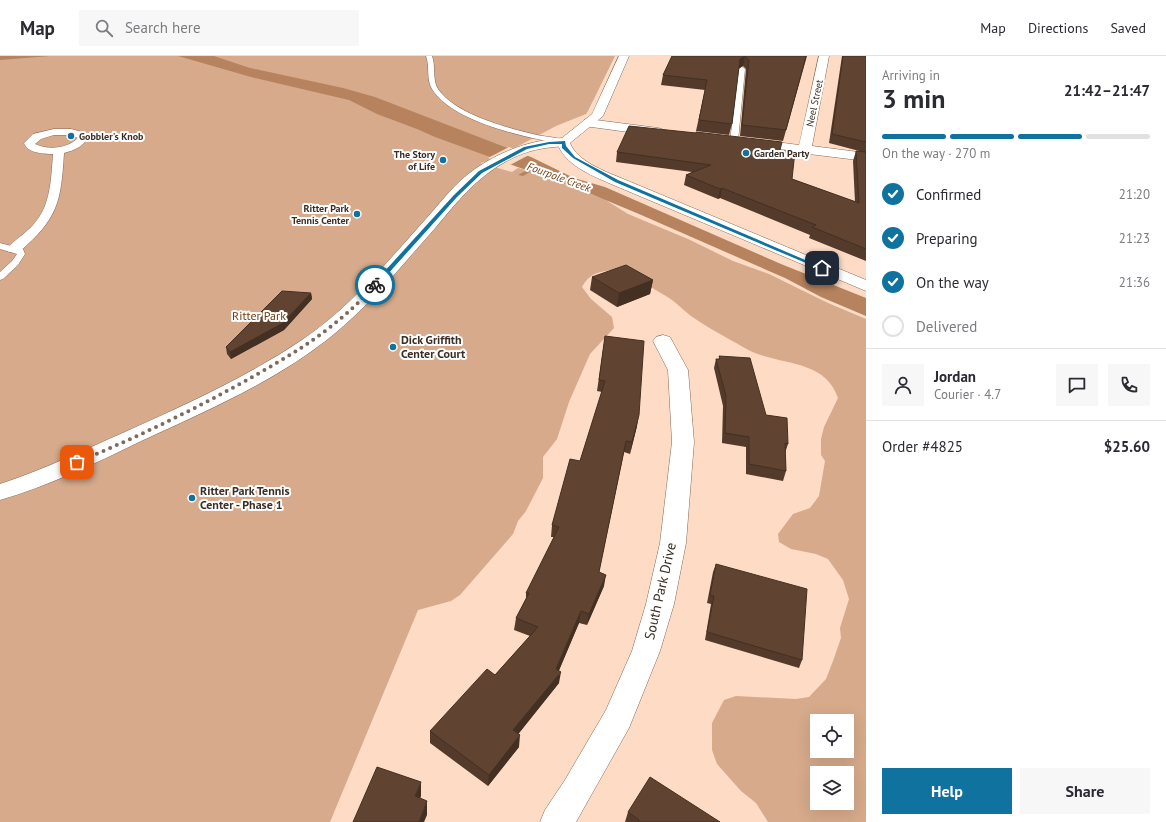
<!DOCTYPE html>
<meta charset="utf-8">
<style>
:root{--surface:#fff;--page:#f7f7f7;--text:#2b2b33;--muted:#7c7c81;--line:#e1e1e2;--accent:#10729f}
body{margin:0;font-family:"PT Sans",sans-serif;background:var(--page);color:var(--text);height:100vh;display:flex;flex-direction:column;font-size:15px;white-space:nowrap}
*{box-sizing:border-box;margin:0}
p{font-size:13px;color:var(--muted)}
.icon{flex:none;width:22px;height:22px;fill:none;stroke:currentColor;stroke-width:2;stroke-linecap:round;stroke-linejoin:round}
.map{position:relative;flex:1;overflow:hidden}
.side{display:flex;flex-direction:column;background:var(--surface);width:300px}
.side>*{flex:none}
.buttons{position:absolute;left:810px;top:658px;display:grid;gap:8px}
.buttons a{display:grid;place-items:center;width:44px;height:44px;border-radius:0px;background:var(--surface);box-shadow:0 4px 16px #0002;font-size:20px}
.pin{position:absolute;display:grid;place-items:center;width:34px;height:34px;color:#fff;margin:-17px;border-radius:8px;box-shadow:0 2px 6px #0006}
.courier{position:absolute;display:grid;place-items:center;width:40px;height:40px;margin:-20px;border:3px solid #10729f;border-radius:50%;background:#fff;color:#222;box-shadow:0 1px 5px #0007}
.head em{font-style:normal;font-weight:700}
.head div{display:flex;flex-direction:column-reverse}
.head{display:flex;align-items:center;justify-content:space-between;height:68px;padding:0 16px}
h1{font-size:26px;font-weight:700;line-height:30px}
.bar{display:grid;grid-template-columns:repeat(4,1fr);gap:6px 4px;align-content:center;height:48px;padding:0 16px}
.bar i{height:5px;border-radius:3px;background:var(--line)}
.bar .current{background:var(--accent)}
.bar p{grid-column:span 4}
.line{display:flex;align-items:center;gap:10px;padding:0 16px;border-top:1px solid var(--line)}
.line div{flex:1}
.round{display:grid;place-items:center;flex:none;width:42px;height:42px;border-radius:0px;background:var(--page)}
ol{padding:0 16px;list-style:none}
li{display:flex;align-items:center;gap:12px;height:44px}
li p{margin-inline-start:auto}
li .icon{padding:4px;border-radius:50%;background:var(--accent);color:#fff;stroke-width:4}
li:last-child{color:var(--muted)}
li i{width:22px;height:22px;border:2px solid var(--line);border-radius:50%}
.action{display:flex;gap:8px;margin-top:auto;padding:8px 16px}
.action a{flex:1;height:46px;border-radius:0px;background:var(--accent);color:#fff;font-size:16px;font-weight:700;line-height:46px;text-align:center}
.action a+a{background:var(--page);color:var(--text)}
header{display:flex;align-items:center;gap:24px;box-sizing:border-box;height:56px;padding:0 20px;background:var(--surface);border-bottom:1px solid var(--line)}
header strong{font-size:19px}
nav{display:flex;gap:22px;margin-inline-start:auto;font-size:14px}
.search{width:280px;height:36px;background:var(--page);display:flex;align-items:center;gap:10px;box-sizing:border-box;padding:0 14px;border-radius:0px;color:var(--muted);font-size:15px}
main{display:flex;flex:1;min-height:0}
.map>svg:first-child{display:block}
.green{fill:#d6aa8b;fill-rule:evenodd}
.water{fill:#b6835e}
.pier{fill:#fddbc5}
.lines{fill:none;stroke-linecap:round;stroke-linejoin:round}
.stream{fill:#b6835e;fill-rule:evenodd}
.service-casing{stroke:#866955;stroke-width:1}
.pedestrian-casing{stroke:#866955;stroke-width:1}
.minor-casing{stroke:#866955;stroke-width:1}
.tertiary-casing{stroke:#866955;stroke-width:1}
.service{fill:#fff;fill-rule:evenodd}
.pedestrian{fill:#fff;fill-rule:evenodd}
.minor{fill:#fff;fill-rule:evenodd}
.tertiary{fill:#fff;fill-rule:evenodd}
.wall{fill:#533a2a}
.shaded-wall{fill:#433022}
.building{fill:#604431;stroke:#433022}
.route{fill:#10729f}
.done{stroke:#7f6b5e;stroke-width:4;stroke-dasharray:0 7.2}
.poi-dot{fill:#10729f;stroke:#fff;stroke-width:1.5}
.labels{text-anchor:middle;stroke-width:4;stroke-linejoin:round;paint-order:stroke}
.far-street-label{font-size:10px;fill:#3b2e26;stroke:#fff}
.far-poi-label{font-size:10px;font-weight:bold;fill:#3b2e26;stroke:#fff;text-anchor:start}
.far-water-label{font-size:11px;font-style:italic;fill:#6e3c10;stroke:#fff}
.park-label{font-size:12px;fill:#6e3c11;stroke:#fff}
.poi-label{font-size:12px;font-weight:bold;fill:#3b2e26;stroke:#fff;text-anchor:start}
.near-street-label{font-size:14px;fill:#3b2e26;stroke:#fff}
</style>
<header>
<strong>Map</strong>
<div class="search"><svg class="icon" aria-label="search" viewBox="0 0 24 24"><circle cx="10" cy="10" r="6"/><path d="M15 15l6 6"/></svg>Search here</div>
<nav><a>Map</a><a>Directions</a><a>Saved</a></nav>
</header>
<main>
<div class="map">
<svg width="866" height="766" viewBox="0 0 866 766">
<rect width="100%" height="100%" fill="#fddbc5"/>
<!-- green -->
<path class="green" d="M0,0H615L588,55L586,58L556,70L490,105L480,107L512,116L518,112L532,116L604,143L628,158L688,183L733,205L769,218L828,247L866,263V766H768L756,747L741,735L717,708L712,694V667L724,644L736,640L796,643L809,641L826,623L833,605L841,582L840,572L849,543L843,524L828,503L816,498L791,493L779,486L778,478L793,458L810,452L819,440L825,405L821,399V383L824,371L838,342C824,300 774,311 743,291C726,281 708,272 691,260C684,255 679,249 672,244C667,240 660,237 654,233C650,230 647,225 643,222C633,213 618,212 606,215C594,217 588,220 582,231L591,243L612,261L614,272L590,298L569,346L557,383L543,401V422L526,455L518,465L513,478L460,539L451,545L418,554L330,766H0ZM817,665H847V695H817ZM817,717H847V747H817Z"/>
<!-- water -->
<g class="water">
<path d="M0,0H50L0,4Z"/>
<path d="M178,0H214L250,12L343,32L375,41L531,101L574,122L605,131L781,208L866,242V260L821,241L785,222L639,158L584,135L435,81L417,73L377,58L349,44L251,21Z"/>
</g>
<!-- pier -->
<path class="pier" d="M509,91L529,99L508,110L488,102Z"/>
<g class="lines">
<!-- stream -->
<path class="stream" d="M533,111L537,112L523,120L518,119Z"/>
<!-- service casing -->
<g class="service-casing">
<g id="service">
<path d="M426,0H432C436,10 432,24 438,33C456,59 508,72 537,79C546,81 560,81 567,86L563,88C527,82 452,66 432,33C426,23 430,10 426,0Z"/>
<path d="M742,11L745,13L738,85L734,87L730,85L739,13Z"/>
<path d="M0,187L23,193L25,198L18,209L3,223L0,224V216L12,205L17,198L0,193Z"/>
</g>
</g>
<!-- pedestrian casing -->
<g class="pedestrian-casing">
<path id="pedestrian" d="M54,73H71L86,77L88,82C82,91 75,94 64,97C61,146 58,163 19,196H9L7,193C14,184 25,178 33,169C51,150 51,123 53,98C44,98 27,97 24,87L33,78ZM54,79H71L78,82C67,93 48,94 35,88L41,83Z"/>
</g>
<!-- minor casing -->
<g class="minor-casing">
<g id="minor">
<path d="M819,0H829L812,90L866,97V105L752,91L747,90L746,87L747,84L752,83L799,89Z"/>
<path d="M588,63L658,72L662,73L664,76L662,79L658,80L584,70L582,67L584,64Z"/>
<path d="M563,82L568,83L569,86L568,89C559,91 549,91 540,93C528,95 516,100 505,106C476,122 457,146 436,171C403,208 372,247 334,278C277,325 206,355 139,386C94,408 48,430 0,444V428C43,414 84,394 125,376C185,349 247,321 302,284C350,252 387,206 425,164C441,146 455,127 475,113C501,95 531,84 563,82Z"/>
<path d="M663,279L670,281L688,314L694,386L686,487L674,548L660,595L629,672L576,766H540L545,754L565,724L606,654L632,595L646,548L660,487L672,386L668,314L653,285L656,281Z"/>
</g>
</g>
<!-- tertiary casing -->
<g class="tertiary-casing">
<path id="tertiary" d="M619,0H629L603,60L570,87C577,105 604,115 621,122L866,224V235L611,128C591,119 564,109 557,86L592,58Z"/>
</g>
<!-- service -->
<use href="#service" class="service"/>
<!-- pedestrian -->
<use href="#pedestrian" class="pedestrian"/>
<!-- minor -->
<use href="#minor" class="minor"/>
<!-- tertiary -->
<use href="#tertiary" class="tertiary"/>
</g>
<!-- wall -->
<g class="wall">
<path d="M672,0H807L783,85L740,80L746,13L743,10L738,12L732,68L729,79L696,75L705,34L661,29L663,19Z"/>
<path d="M842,0H866V205L809,182L810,179L720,142L718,143L684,129L686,119L692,116L616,106L617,96L780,94L792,123L855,146L853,105L856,95L863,96L829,87Z"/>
<path d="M592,221L653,224L650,238L617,251L590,234Z"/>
<path d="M311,237L312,243L284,274L231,303L227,298L226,291Z"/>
<path d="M605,280L637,370L630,398L624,396L599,516L604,530L587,569L579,567L559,614V627L518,678L519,691L488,730L430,687V675L495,619L530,580L514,574L516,562L526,543V537L554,481H551L552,469L580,405L602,336L597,335Z"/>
<path d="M719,300L788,388L785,397L786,415L783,425L746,418V391L722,387L723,350L714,312L716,303H719Z"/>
<path d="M716,508L802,604L799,612L705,584L711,548L707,547L713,516Z"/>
<path d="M628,756L720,766H625Z"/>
</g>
<!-- shaded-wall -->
<g class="shaded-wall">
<path d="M745,0L743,10L738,13L740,3Z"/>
<path d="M722,132L720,142L718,143L720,133Z"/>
<path d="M653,224L650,238L617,251L619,237Z"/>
<path d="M311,237L312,243L284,274L231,303L230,296Z"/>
<path d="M639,359L637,370L630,398L632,386Z"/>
<path d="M606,519L604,530L587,569L589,558Z"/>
<path d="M581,555L579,567L555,624L561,616L559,627L512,686L513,674L556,613Z"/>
<path d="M520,679L519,691L488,730L489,719Z"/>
<path d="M421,726V740L416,755L415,740Z"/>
<path d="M427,745V759L424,766H419Z"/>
</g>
<!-- building -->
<g class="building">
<path d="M672,0H806L786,74L742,69L749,4L745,0L740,3L732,68L699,64L707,24L663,19Z"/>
<path d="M843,0H866V86L832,78Z"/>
<path d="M629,70L696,77V76L782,86L780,94L795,95L792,123L859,147L856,95L866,96V193L812,171L816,169L722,132L720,133L686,119L711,109L617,96Z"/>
<path d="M626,209L653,224L619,237L592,221Z"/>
<path d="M282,235L311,237L283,267L230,296L226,291Z"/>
<path d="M605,280L644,285L639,359L632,386L626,385L599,516L606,519L589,558L581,555L556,613L561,616L513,674L520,679L489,719L430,675L487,613L495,619L538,571L516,562L529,537H526L559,471L552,469L570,403L580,405L605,325L599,324Z"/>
<path d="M719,300L750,302L766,359L787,362L788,388L785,387L786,415L749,408V381L725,377L726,340L716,303H720Z"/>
<path d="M716,508L807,533L802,604L707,576L714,540L710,539Z"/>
<path d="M377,711L421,726L415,740L427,745L419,766H353Z"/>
<path d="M650,721L720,766H638L639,764L628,756Z"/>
</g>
<!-- route -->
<path class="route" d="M565,85L566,90L575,101L618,124L824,212L820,213L615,126L573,102L562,92V88H549L527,93L482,117L457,141L377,230H373V228L454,139L479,115L524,91L549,86Z"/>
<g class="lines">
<!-- done -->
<path class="done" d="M77,406C131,384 185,358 236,330C290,300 333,276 375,229"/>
</g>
<!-- markers -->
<g class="poi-dot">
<circle cx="71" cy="80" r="4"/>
<circle cx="746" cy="97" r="4"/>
<circle cx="443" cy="104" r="4"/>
<circle cx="357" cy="158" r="4"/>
<circle cx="393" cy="291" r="4"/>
<circle cx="192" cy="442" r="4"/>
</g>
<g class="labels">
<!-- far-street labels -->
<g class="far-street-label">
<text transform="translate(814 47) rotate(-78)" y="4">Neel Street</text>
</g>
<!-- far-poi labels -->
<g class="far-poi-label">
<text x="79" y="84">Gobbler's Knob</text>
<text x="754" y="101">Garden Party</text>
<text x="435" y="102" text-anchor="end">The Story<tspan x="435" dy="12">of Life</tspan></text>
<text x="349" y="156" text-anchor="end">Ritter Park<tspan x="349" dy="12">Tennis Center</tspan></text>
</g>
<!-- far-water labels -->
<g class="far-water-label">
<text transform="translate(559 121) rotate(20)" y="4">Fourpole Creek</text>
</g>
<!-- park labels -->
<g class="park-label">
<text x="259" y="264">Ritter Park</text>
</g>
<!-- poi labels -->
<g class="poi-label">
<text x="401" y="288">Dick Griffith<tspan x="401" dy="14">Center Court</tspan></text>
<text x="200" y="439">Ritter Park Tennis<tspan x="200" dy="14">Center - Phase 1</tspan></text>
</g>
<!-- near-street labels -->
<g class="near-street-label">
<text transform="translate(660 535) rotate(-77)" y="5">South Park Drive</text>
</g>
</g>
</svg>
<div class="buttons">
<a><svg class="icon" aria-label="locate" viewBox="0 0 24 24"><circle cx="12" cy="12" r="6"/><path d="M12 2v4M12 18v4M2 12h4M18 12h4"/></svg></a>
<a><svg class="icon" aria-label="layers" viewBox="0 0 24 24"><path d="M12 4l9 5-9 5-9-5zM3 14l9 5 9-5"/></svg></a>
</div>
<div class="pin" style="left:77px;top:406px;background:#ea580c"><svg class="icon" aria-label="bag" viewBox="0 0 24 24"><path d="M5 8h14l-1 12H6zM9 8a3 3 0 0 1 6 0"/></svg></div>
<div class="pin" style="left:822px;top:212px;background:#1f2937"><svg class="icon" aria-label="home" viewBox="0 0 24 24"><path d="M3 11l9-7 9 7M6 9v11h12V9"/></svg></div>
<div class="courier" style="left:375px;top:229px"><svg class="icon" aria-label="bike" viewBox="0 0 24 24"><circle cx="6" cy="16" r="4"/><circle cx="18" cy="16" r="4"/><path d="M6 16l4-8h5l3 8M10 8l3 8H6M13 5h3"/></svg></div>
</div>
<section class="side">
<div class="head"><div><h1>3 min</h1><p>Arriving in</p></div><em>21:42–21:47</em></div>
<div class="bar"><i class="current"></i><i class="current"></i><i class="current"></i><i></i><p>On the way · 270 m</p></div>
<ol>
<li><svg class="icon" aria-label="check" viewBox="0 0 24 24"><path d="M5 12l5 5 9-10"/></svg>Confirmed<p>21:20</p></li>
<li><svg class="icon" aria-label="check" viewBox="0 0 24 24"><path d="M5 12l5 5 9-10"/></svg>Preparing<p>21:23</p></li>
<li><svg class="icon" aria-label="check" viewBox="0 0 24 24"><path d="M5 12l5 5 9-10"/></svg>On the way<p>21:36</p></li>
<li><i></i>Delivered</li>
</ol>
<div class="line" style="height:72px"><a class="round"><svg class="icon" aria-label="person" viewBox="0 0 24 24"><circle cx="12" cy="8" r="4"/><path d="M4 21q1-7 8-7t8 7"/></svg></a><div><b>Jordan</b><p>Courier · 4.7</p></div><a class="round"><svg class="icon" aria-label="chat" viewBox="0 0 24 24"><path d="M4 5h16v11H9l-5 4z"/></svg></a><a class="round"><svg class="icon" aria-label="phone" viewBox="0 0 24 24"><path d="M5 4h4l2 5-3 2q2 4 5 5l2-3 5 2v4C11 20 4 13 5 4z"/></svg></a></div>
<div class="line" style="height:52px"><div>Order #4825</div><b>$25.60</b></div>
<div class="action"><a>Help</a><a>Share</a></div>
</section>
</main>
